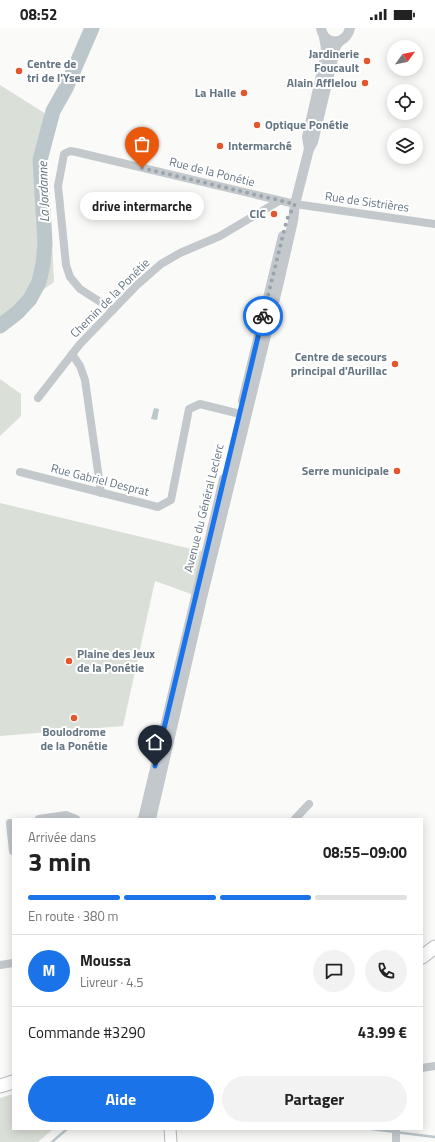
<!DOCTYPE html>
<html lang="fr">
<meta charset="utf-8">
<style>
:root{--surface:#fff;--page:#f2f2f2;--text:#222;--muted:#767676;--line:#e0e0e0;--accent:#1a73e8}
body{margin:0;font-family:"Titillium Web",sans-serif;background:var(--page);color:var(--text);height:100vh;display:flex;flex-direction:column;font-size:15px;white-space:nowrap}
*{box-sizing:border-box;margin:0}
p{font-size:13px;color:var(--muted)}
.icon{flex:none;width:22px;height:22px;fill:none;stroke:currentColor;stroke-width:2;stroke-linecap:round;stroke-linejoin:round}
.map{position:relative;flex:1;overflow:hidden}
.side{position:absolute;left:12px;top:790px;width:411px;height:312px;display:flex;flex-direction:column;background:var(--surface);border-radius:0px;box-shadow:0 2px 10px #0003}
.side>*{flex:none}
.needle{width:26px;rotate:57deg}
.fabs{position:absolute;left:387px;top:12px;display:grid;gap:8px}
.fabs a{display:grid;place-items:center;width:36px;height:36px;border-radius:50%;background:var(--surface);box-shadow:0 2px 10px #0003;font-size:20px}
.pin{position:absolute;display:grid;place-items:center;width:34px;height:34px;color:#fff;margin:-41px -17px;border-radius:50% 50% 50% 0;rotate:-45deg;box-shadow:0 0 4px #0007}
.pin .icon{rotate:45deg}
.courier{position:absolute;display:grid;place-items:center;width:40px;height:40px;margin:-20px;border:3px solid #1a73e8;border-radius:50%;background:#fff;color:#222;box-shadow:0 1px 5px #0007}
.bubble{position:absolute;height:28px;border-radius:14px;background:var(--surface);box-shadow:0 2px 10px #0003;font-size:13px;font-weight:700;line-height:28px;text-align:center}
.headline em{font-style:normal;font-weight:700}
.headline div{display:flex;flex-direction:column-reverse}
.headline{display:flex;align-items:center;justify-content:space-between;height:68px;padding:0 16px}
h1{font-size:26px;font-weight:700;line-height:30px}
.bar{display:grid;grid-template-columns:repeat(4,1fr);gap:6px 4px;align-content:center;height:48px;padding:0 16px}
.bar i{height:5px;border-radius:3px;background:var(--line)}
.bar .active{background:var(--accent)}
.bar p{grid-column:span 4}
.line{display:flex;align-items:center;gap:10px;padding:0 16px;border-top:1px solid var(--line)}
.line div{flex:1}
.round{display:grid;place-items:center;flex:none;width:42px;height:42px;border-radius:21px;background:var(--page)}
.primary-button{display:flex;gap:8px;margin-top:auto;padding:8px 16px}
.primary-button a{flex:1;height:46px;border-radius:24px;background:var(--accent);color:#fff;font-size:16px;font-weight:700;line-height:46px;text-align:center}
.primary-button a+a{background:var(--page);color:var(--text)}
.status{display:flex;justify-content:space-between;align-items:center;height:28px;padding:0 20px;background:var(--surface);direction:ltr}
.status svg{height:11px;fill:currentColor}
.map>svg:first-child{display:block}
.green{fill:#dadfd7}
.water{fill:#bbc7cb}
.lines{fill:none;stroke-linecap:round;stroke-linejoin:round}
.stream{stroke:#bbc7cb;stroke-width:2.5}
.river{stroke:#bbc7cb;stroke-width:15}
.secondary-casing{stroke:#b3babf;stroke-width:13}
.primary-casing{stroke:#b5babe;stroke-width:15}
.minor{stroke:#c3c8cc;stroke-width:8}
.tertiary{stroke:#c3c8cc;stroke-width:10}
.secondary{stroke:#fff;stroke-width:11}
.primary{stroke:#fff;stroke-width:13}
.done{stroke:#99a4ac;stroke-width:4;stroke-dasharray:0 7.2}
.route{stroke:#1a73e8;stroke-width:5}
.poi-dot{fill:#e4572e;stroke:#fff;stroke-width:1.5}
.labels{text-anchor:middle;stroke-width:4;stroke-linejoin:round;paint-order:stroke}
.poi-label{font-size:12px;font-weight:bold;fill:#657683;stroke:#fff;text-anchor:end}
.street-label{font-size:12px;fill:#657683;stroke:#fff}
.water-label{font-size:13px;font-style:italic;fill:#60757c;stroke:#fff}
</style>
<div class="status"><b>08:52</b><svg viewBox="0 0 49 12"><path d="M0 12V9h3v3zM5 12V6h3v6zM10 12V3h3v9zM15 12V0h3v12zM26 1h20v11H26zM47 4h2v5h-2z"/></svg></div>
<div class="map">
<svg width="435" height="1114" viewBox="0 0 435 1114">
<rect width="100%" height="100%" fill="#fafaf8"/>
<!-- green -->
<g class="green">
<path d="M0,57L46,86L54,254L0,293Z"/>
<path d="M0,351L21,366V388L0,408Z"/>
<path d="M0,475L204,524L194,567L155,553L123,698L0,708Z"/>
<path d="M13,1066V1101H53L38,1114H0V1070Z"/>
</g>
<!-- water -->
<path class="water" d="M154,380L159,381L157,392L151,391Z"/>
<g class="lines">
<!-- stream -->
<g class="stream">
<path d="M371,1101L435,1109"/>
<path d="M52,1114L67,1101"/>
</g>
<!-- river -->
<path class="river" d="M0,298L18,284L30,271L39,254L43,236L45,215L40,132L53,83L66,60L92,0"/>
<!-- secondary casing -->
<g class="secondary-casing">
<path id="secondary" d="M170,1101L171,1114"/>
</g>
<!-- primary casing -->
<g class="primary-casing">
<g id="primary">
<path d="M422,929L435,919"/>
<path d="M0,1058L13,1054"/>
</g>
</g>
<!-- minor -->
<g class="minor">
<path d="M113,282L80,261L70,249L66,237L58,158L64,126L70,123L76,124L295,176L435,196"/>
<path d="M72,326L80,338L85,352L101,465"/>
<path d="M38,370L80,316L137,257L161,236L180,225L220,208L279,173"/>
<path d="M20,444L158,479L171,472L189,381L200,376L240,386"/>
<path d="M39,791L66,787L76,791"/>
<path d="M295,791L309,776"/>
<path d="M13,795H10L13,823"/>
<path d="M0,937L13,935"/>
<path d="M422,1040L435,1038"/>
<path d="M396,1101V1114"/>
</g>
<!-- tertiary -->
<g class="tertiary">
<path d="M321,0C324,18 346,18 350,0"/>
<path d="M309,121L307,109L324,34L326,20L324,9"/>
<path d="M243,373L283,208"/>
<path d="M143,791L224,451"/>
<path d="M151,791L202,570L278,258L293,193L295,176L309,121L313,114L336,18L340,13"/>
</g>
<!-- secondary -->
<use href="#secondary" class="secondary"/>
<!-- primary -->
<use href="#primary" class="primary"/>
</g>
<g class="lines">
<!-- done -->
<path class="done" d="M142,140L295,176L287,191L263,288"/>
<!-- route -->
<path class="route" d="M155,738L263,288"/>
</g>
<!-- markers -->
<g class="poi-dot">
<circle cx="367" cy="33" r="4"/>
<circle cx="19" cy="43" r="4"/>
<circle cx="365" cy="55" r="4"/>
<circle cx="244" cy="65" r="4"/>
<circle cx="257" cy="97" r="4"/>
<circle cx="220" cy="118" r="4"/>
<circle cx="274" cy="186" r="4"/>
<circle cx="395" cy="336" r="4"/>
<circle cx="397" cy="443" r="4"/>
<circle cx="69" cy="633" r="4"/>
<circle cx="74" cy="690" r="4"/>
</g>
<g class="labels">
<!-- poi labels -->
<g class="poi-label">
<text x="359" y="30">Jardinerie<tspan x="359" dy="14">Foucault</tspan></text>
<text x="27" y="40" text-anchor="start">Centre de<tspan x="27" dy="14">tri de l'Yser</tspan></text>
<text x="357" y="59">Alain Afflelou</text>
<text x="236" y="69">La Halle</text>
<text x="265" y="101" text-anchor="start">Optique Ponétie</text>
<text x="228" y="122" text-anchor="start">Intermarché</text>
<text x="266" y="190">CIC</text>
<text x="387" y="333">Centre de secours<tspan x="387" dy="14">principal d'Aurillac</tspan></text>
<text x="389" y="447">Serre municipale</text>
<text x="77" y="630" text-anchor="start">Plaine des Jeux<tspan x="77" dy="14">de la Ponétie</tspan></text>
<text x="74" y="708" text-anchor="middle">Boulodrome<tspan x="74" dy="14">de la Ponétie</tspan></text>
</g>
<!-- street labels -->
<g class="street-label">
<text transform="translate(212 144) rotate(14)" y="4">Rue de la Ponétie</text>
<text transform="translate(367 174) rotate(8)" y="4">Rue de Sistrières</text>
<text transform="translate(110 270) rotate(-45)" y="4">Chemin de la Ponétie</text>
<text transform="translate(100 452) rotate(14)" y="4">Rue Gabriel Desprat</text>
<text transform="translate(204 480) rotate(-76)" y="4">Avenue du Général Leclerc</text>
</g>
<!-- water labels -->
<g class="water-label">
<text transform="translate(43 164) rotate(-92)" y="5">La Jordanne</text>
</g>
</g>
</svg>
<div class="fabs">
<a><svg class="needle" viewBox="-14 -14 28 28"><path d="M0-13l5 13h-10z" fill="#e53935"/><path d="M0 13l5-13h-10z" fill="#767676"/></svg></a>
<a><svg class="icon" aria-label="locate" viewBox="0 0 24 24"><circle cx="12" cy="12" r="6"/><path d="M12 2v4M12 18v4M2 12h4M18 12h4"/></svg></a>
<a><svg class="icon" aria-label="layers" viewBox="0 0 24 24"><path d="M12 4l9 5-9 5-9-5zM3 14l9 5 9-5"/></svg></a>
</div>
<div class="pin" style="left:142px;top:140px;background:#ea580c"><svg class="icon" aria-label="bag" viewBox="0 0 24 24"><path d="M5 8h14l-1 12H6zM9 8a3 3 0 0 1 6 0"/></svg></div>
<div class="pin" style="left:155px;top:738px;background:#1f2937"><svg class="icon" aria-label="home" viewBox="0 0 24 24"><path d="M3 11l9-7 9 7M6 9v11h12V9"/></svg></div>
<div class="courier" style="left:263px;top:288px"><svg class="icon" aria-label="bike" viewBox="0 0 24 24"><circle cx="6" cy="16" r="4"/><circle cx="18" cy="16" r="4"/><path d="M6 16l4-8h5l3 8M10 8l3 8H6M13 5h3"/></svg></div>
<div class="bubble" style="left:80px;top:164px;width:124px">drive intermarche</div>
<section class="side">
<div class="headline"><div><h1>3 min</h1><p>Arrivée dans</p></div><em>08:55–09:00</em></div>
<div class="bar"><i class="active"></i><i class="active"></i><i class="active"></i><i></i><p>En route · 380 m</p></div>
<div class="line" style="height:72px"><b class="round" style="background:var(--accent);color:#fff">M</b><div><b>Moussa</b><p>Livreur · 4.5</p></div><a class="round"><svg class="icon" aria-label="chat" viewBox="0 0 24 24"><path d="M4 5h16v11H9l-5 4z"/></svg></a><a class="round"><svg class="icon" aria-label="phone" viewBox="0 0 24 24"><path d="M5 4h4l2 5-3 2q2 4 5 5l2-3 5 2v4C11 20 4 13 5 4z"/></svg></a></div>
<div class="line" style="height:52px"><div>Commande #3290</div><b>43.99 €</b></div>
<div class="primary-button"><a>Aide</a><a>Partager</a></div>
</section>
</div>
